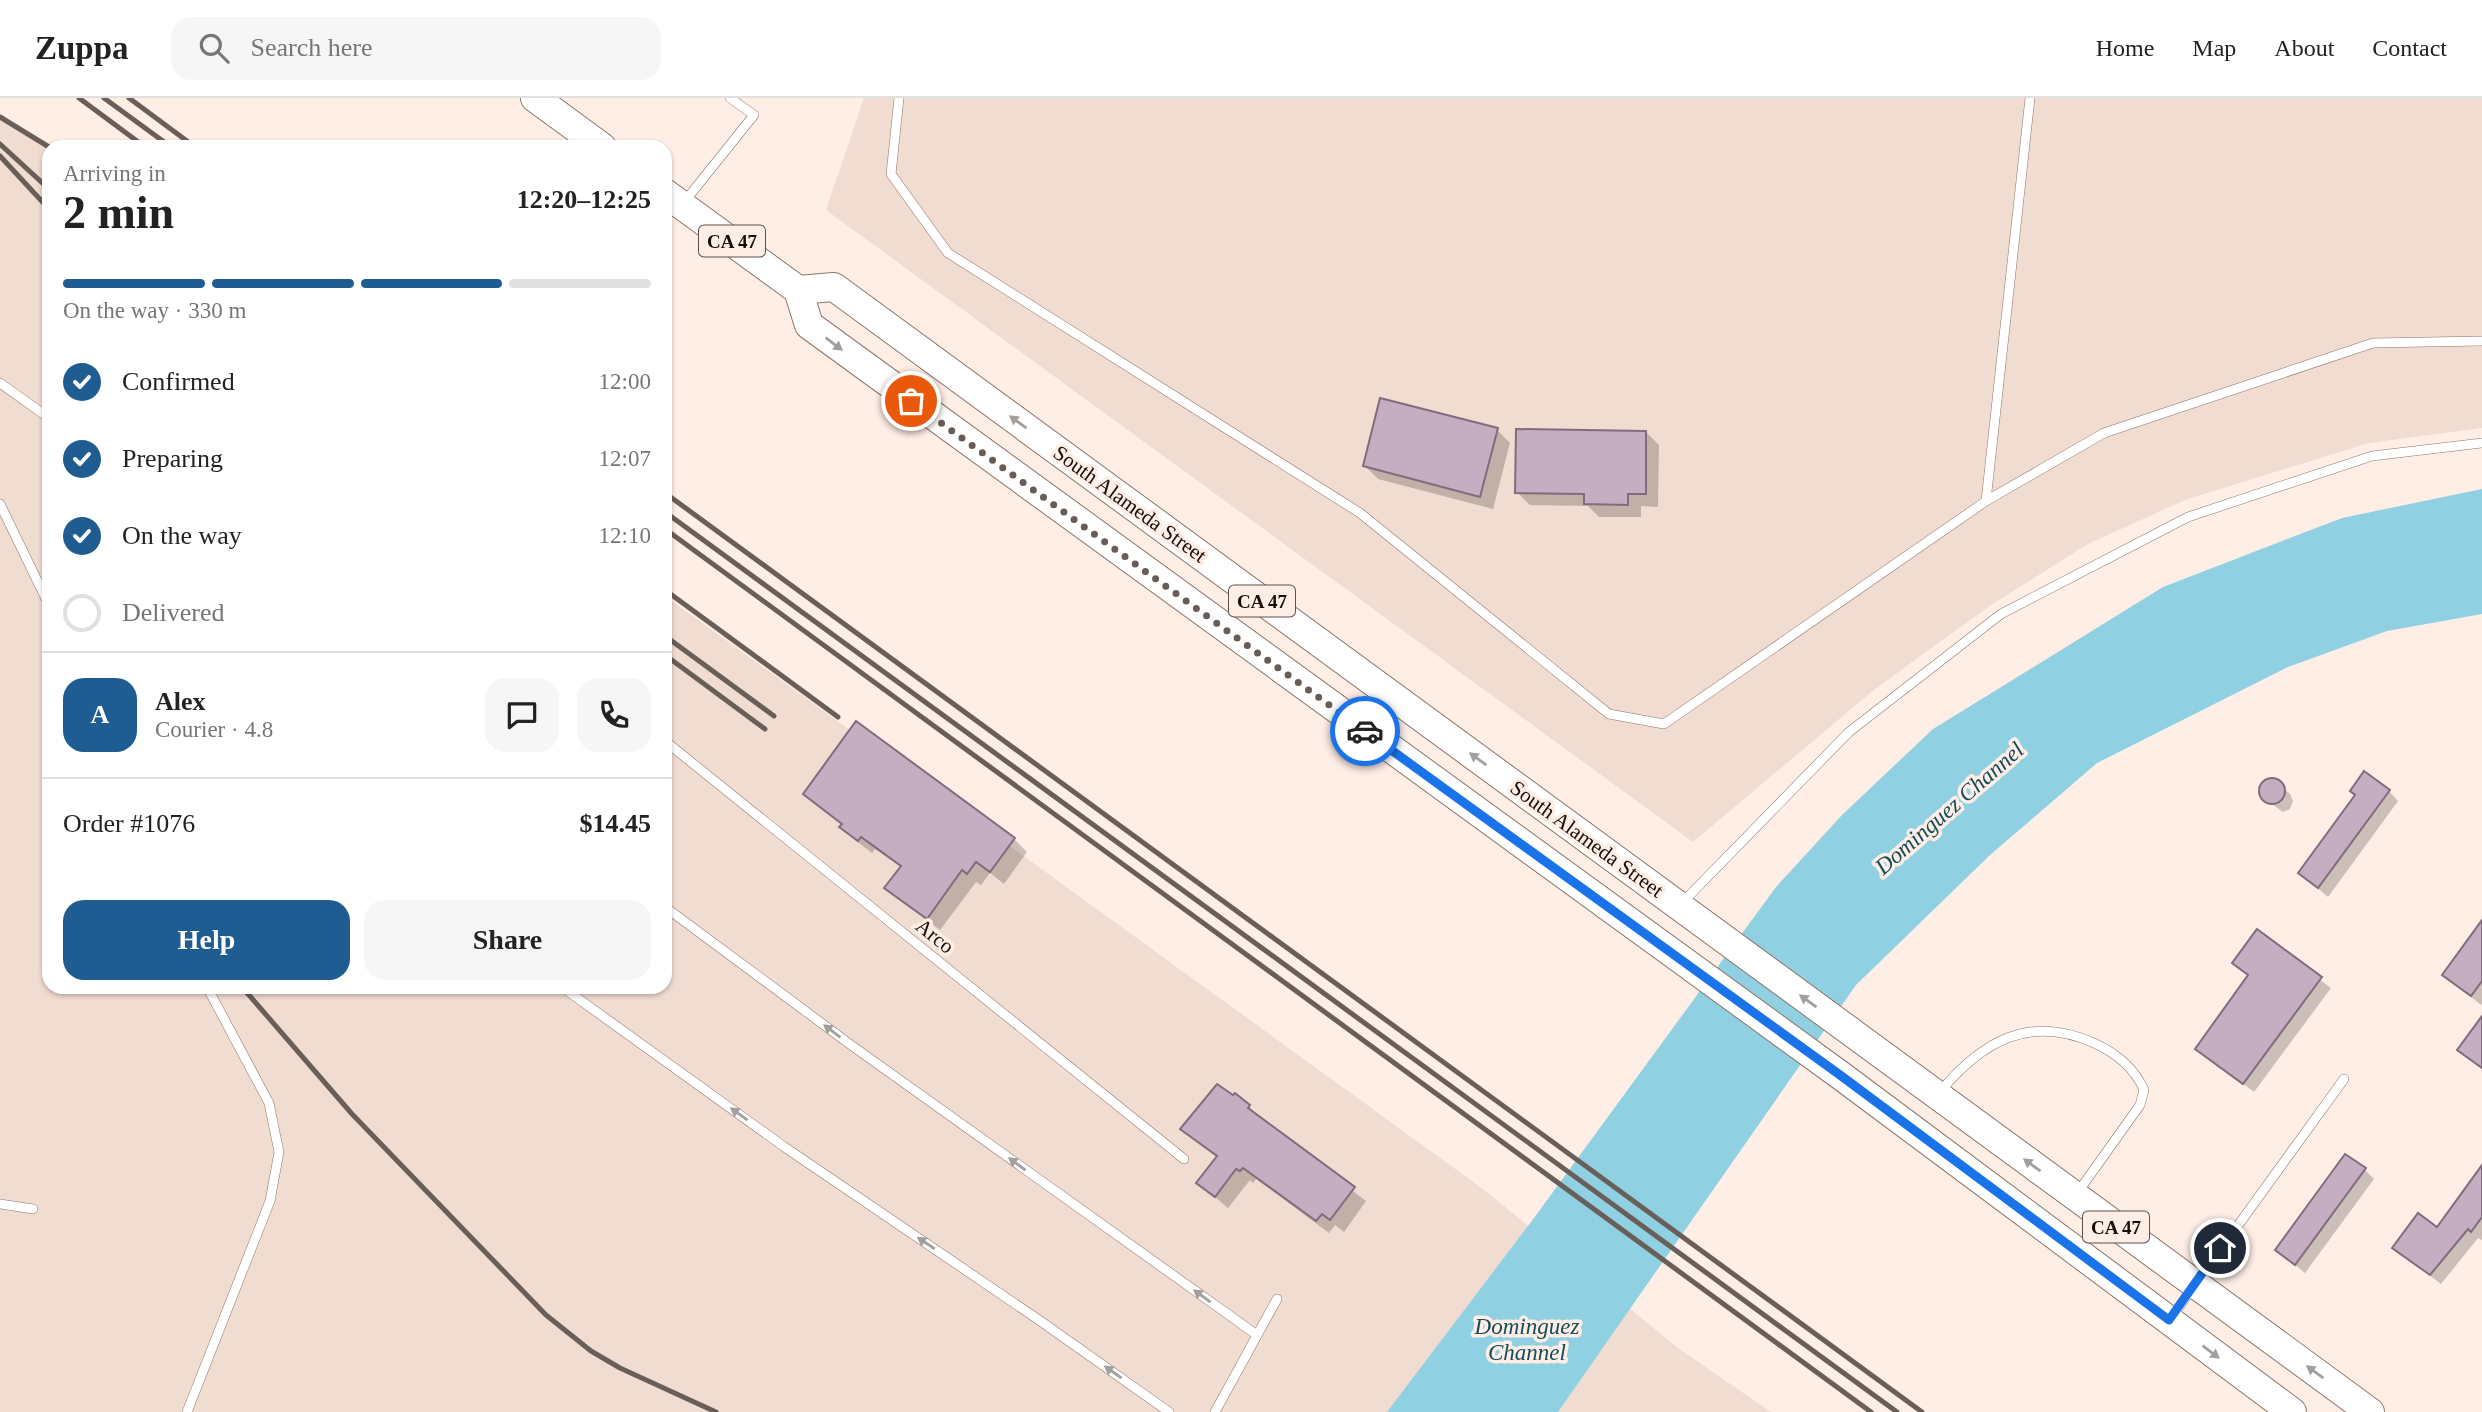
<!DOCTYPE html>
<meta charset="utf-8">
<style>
:root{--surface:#fff;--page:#f6f6f6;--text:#222;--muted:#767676;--line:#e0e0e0;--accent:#1e5c92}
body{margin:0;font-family:Georgia,serif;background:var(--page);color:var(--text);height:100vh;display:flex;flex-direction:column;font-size:26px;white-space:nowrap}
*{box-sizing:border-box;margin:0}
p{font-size:23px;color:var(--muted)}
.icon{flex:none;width:38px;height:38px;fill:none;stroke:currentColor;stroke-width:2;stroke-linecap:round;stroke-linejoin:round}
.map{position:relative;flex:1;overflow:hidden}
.details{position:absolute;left:42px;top:42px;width:630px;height:854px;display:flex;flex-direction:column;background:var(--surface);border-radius:21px;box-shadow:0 2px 5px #0004}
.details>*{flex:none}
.pin{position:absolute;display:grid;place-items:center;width:60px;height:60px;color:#fff;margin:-30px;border:4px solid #fff;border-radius:50%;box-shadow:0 2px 7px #0007}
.courier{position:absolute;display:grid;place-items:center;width:70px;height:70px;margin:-35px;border:5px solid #1a73e8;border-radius:50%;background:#fff;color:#222;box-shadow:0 2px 9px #0007}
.head em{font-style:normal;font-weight:600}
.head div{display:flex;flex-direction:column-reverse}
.head{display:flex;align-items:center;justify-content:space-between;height:119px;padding:0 21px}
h1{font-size:46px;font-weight:600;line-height:52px}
.bar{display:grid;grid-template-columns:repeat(4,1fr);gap:10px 7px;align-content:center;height:84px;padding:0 21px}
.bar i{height:9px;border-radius:5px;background:var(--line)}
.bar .active{background:var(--accent)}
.bar p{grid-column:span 4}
.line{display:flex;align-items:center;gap:18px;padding:0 21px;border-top:2px solid var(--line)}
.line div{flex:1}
.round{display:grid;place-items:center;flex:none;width:74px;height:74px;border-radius:21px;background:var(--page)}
ol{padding:0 21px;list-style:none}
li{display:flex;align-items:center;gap:21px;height:77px}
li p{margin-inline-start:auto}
li .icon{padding:7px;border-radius:50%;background:var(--accent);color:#fff;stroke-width:4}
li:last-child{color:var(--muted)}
li i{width:38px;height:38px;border:4px solid var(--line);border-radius:50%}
.cta{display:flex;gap:14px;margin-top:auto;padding:14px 21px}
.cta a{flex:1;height:80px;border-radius:21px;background:var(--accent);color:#fff;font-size:28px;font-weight:600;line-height:80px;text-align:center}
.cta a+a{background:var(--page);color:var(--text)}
header{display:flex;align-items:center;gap:42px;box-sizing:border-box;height:98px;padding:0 35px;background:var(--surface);border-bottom:2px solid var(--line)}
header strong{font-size:33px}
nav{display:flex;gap:38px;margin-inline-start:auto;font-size:24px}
.search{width:490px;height:63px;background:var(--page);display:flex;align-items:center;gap:18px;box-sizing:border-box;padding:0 24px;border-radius:21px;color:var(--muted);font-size:26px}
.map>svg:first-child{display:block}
.built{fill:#f1dcd2}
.water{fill:#8fd0e3}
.shadow{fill:#0003}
.building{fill:#c5aec1;stroke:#806c7d;stroke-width:2}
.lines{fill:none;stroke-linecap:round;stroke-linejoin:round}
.lane-casing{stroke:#8d7568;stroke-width:10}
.primary-casing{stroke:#8d7568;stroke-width:30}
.lane{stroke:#fff;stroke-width:9}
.primary{stroke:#fff;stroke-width:28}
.rail{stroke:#6a5e58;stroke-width:5}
.oneway{fill:#a29f9d}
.done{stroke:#685c56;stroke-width:7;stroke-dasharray:0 12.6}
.route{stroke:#1a73e8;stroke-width:9}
.labels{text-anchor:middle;stroke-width:7;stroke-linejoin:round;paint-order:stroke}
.shield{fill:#ffeee6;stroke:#5d514b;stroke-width:2}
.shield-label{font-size:19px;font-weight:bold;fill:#170e09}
.street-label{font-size:21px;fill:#170e09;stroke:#ffeee6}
.water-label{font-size:23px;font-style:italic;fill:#144c5a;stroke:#ffeee6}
</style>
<header>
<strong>Zuppa</strong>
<div class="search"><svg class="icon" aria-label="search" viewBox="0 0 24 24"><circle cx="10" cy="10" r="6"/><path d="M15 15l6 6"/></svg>Search here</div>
<nav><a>Home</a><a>Map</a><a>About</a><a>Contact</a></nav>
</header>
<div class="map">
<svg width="2482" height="1314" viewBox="0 0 2482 1314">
<rect width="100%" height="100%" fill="#ffeee6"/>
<!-- built -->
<g class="built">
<path d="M864,0H2482V330L2369,345L2185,402L2088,446L1991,507L1875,591L1693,744L826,112Z"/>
<path d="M0,15L49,51V889H665V498L1483,1091L1678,1250L1771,1314H0Z"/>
</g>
<!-- water -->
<path class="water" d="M2482,391V516L2387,533L2288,569L2097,665L1990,757L1856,887L1558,1314H1387L1531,1124L1776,789L1842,717L1933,631L2163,489L2342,420Z"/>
<!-- shadow -->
<g class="shadow">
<path d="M1497,332L1510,345L1493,411L1378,381L1364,367Z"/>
<path d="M1646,334L1659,347L1658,409L1641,408V419H1599L1588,408L1530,407L1517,394Z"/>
<path d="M2275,682L2290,696L2293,703L2290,711L2283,714L2264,700L2261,689L2266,683Z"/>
<path d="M2389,693L2398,703L2328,799L2300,775Z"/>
<path d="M805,696L1014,741L1027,754L1004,786L990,775L981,787L976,784L940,832L887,790L902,770L875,751L872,755L855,742L843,728Z"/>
<path d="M2482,825V906L2481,907L2444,877Z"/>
<path d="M2257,834L2331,890L2254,994L2197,950L2249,878L2235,865Z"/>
<path d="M1249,1008L1260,1022L1366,1103L1344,1134L1335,1127L1329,1135L1256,1081L1253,1085L1250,1082L1228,1110L1199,1085L1218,1060L1182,1031Z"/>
<path d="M2482,1070V1142L2478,1140L2441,1186L2394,1150L2437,1131Z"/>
<path d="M2365,1072L2374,1081L2305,1175L2277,1152Z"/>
</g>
<!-- building -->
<g class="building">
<path d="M1380,300L1498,330L1480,399L1363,368Z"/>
<path d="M1516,331L1646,333V396H1628V407L1584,406V396L1515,395Z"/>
<path d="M856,623L1015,740L990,774L976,764L967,776L962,772L927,821L884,790L901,768L861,739L858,743L839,729L842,726L803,696Z"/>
<path d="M2364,673L2390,692L2318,790L2298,775L2355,697L2350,693Z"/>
<circle cx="2272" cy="693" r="13"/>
<path d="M2482,822V883L2471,898L2442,877Z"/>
<path d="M2257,831L2322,879L2243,986L2195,951L2248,877L2232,865Z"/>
<path d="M2482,918V970L2457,952Z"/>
<path d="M1217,986L1233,997L1235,995L1250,1007L1248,1010L1355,1089L1330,1122L1322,1116L1316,1123L1243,1070L1240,1073L1236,1071L1215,1099L1196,1085L1217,1058L1180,1031Z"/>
<path d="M2345,1056L2366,1070L2295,1167L2275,1152Z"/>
<path d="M2482,1067V1119L2471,1134L2468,1131L2430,1177L2392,1150L2418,1115L2437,1129Z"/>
</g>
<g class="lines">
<!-- lane casing -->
<g class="lane-casing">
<g id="lane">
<path d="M899,0L891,76L948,155L1360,415L1609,616L1664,626L1986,403L2104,335L2373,245L2482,243"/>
<path d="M685,103L754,17L730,0"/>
<path d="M0,285L49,320"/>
<path d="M1986,403L2030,0"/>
<path d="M0,406L49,507"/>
<path d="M665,643L1184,1061"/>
<path d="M1682,805L1849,634L2001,516L2188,419L2372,358L2482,345"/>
<path d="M665,809L851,947L1257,1237"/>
<path d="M562,889L783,1048L1039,1222L1169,1314"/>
<path d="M1940,994C1982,943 2030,916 2094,945C2116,955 2134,969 2144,992L2140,1007L2078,1094"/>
<path d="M0,1106L33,1111"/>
<path d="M2171,1220L2344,981"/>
<path d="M187,1314L270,1103L279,1054L269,1005L207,889"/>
<path d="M1215,1314L1277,1201"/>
</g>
</g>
<!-- primary casing -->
<g class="primary-casing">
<g id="primary">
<path d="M535,0L602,49"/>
<path d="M665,95L798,192L809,227L1840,977L2292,1314"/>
<path d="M798,192L834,189L2370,1314"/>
</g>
</g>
<!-- lane -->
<use href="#lane" class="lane"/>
<!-- primary -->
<use href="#primary" class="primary"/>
<!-- rail -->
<g class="rail">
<path d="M79,0L145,49"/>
<path d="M104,0L171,49"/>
<path d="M129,0L195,49"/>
<path d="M0,19L49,49"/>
<path d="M0,46L49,91"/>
<path d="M0,58L49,111"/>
<path d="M665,395L1922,1314"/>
<path d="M665,414L1897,1314"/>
<path d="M45,421L49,434"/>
<path d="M665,431L1871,1314"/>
<path d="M665,492L838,619"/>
<path d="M665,538L774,618"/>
<path d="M665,557L765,631"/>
<path d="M242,889L352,1016L546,1217L591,1253L620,1270L716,1314"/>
</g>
</g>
<!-- one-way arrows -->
<defs><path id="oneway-solid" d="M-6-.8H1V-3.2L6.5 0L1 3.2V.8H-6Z" transform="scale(1.75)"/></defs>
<g class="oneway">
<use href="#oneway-solid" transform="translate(834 246) rotate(37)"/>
<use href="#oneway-solid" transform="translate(1018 324) rotate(-144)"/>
<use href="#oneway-solid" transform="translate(1478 661) rotate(-144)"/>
<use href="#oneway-solid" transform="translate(1808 903) rotate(-144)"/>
<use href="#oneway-solid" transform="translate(832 933) rotate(-143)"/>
<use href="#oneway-solid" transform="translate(739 1016) rotate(-144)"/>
<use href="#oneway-solid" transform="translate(1017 1066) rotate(-144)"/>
<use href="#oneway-solid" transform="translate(2032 1067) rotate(-144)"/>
<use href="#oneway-solid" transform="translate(926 1145) rotate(-146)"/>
<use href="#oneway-solid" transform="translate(1202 1198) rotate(-144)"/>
<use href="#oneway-solid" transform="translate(2211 1254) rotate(37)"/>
<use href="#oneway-solid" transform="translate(1113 1274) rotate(-145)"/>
<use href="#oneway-solid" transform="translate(2315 1274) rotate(-144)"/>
</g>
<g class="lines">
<!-- done -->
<path class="done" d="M911,303L1365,633"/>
<!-- route -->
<path class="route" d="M1365,633L1840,977L2169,1222L2220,1150"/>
</g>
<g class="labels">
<!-- shield labels -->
<g class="shield">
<rect x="699" y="127.5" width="66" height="31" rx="5"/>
<rect x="1229" y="487.5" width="66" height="31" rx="5"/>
<rect x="2083" y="1113.5" width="66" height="31" rx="5"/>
</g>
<g class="shield-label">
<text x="732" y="150">CA 47</text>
<text x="1262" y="510">CA 47</text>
<text x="2116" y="1136">CA 47</text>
</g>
<!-- street labels -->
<g class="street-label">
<text transform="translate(1130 406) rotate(36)" y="7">South Alameda Street</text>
<text transform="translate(1587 741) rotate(36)" y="7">South Alameda Street</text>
<text transform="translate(935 838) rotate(39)" y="7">Arco</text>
</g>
<!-- water labels -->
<g class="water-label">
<text transform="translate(1949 710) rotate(-41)" y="8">Dominguez Channel</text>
<text x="1527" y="1236">Dominguez<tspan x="1527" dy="26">Channel</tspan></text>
</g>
</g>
</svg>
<div class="pin" style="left:911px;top:303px;background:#ea580c"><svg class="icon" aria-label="bag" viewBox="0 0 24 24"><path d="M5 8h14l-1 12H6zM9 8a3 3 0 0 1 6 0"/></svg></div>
<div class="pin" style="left:2220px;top:1150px;background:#1f2937"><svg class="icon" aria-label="home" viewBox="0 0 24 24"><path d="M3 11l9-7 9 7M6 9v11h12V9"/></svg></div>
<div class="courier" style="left:1365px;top:633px"><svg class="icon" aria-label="car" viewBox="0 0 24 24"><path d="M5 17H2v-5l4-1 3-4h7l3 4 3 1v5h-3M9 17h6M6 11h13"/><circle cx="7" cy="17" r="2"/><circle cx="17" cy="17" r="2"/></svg></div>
<section class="details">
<div class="head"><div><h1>2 min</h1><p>Arriving in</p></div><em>12:20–12:25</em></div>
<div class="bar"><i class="active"></i><i class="active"></i><i class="active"></i><i></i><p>On the way · 330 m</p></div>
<ol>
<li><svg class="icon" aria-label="check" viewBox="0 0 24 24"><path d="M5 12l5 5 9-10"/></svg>Confirmed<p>12:00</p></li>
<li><svg class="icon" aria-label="check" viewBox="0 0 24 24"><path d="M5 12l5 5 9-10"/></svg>Preparing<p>12:07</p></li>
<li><svg class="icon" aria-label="check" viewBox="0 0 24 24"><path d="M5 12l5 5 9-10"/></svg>On the way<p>12:10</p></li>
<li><i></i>Delivered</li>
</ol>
<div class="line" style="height:126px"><b class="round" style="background:var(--accent);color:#fff">A</b><div><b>Alex</b><p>Courier · 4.8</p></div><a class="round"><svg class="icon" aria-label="chat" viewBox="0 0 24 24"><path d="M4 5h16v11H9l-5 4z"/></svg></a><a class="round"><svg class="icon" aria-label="phone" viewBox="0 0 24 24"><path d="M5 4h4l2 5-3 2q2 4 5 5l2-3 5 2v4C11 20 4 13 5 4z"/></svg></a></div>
<div class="line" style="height:91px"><div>Order #1076</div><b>$14.45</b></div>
<div class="cta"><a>Help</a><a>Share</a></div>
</section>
</div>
